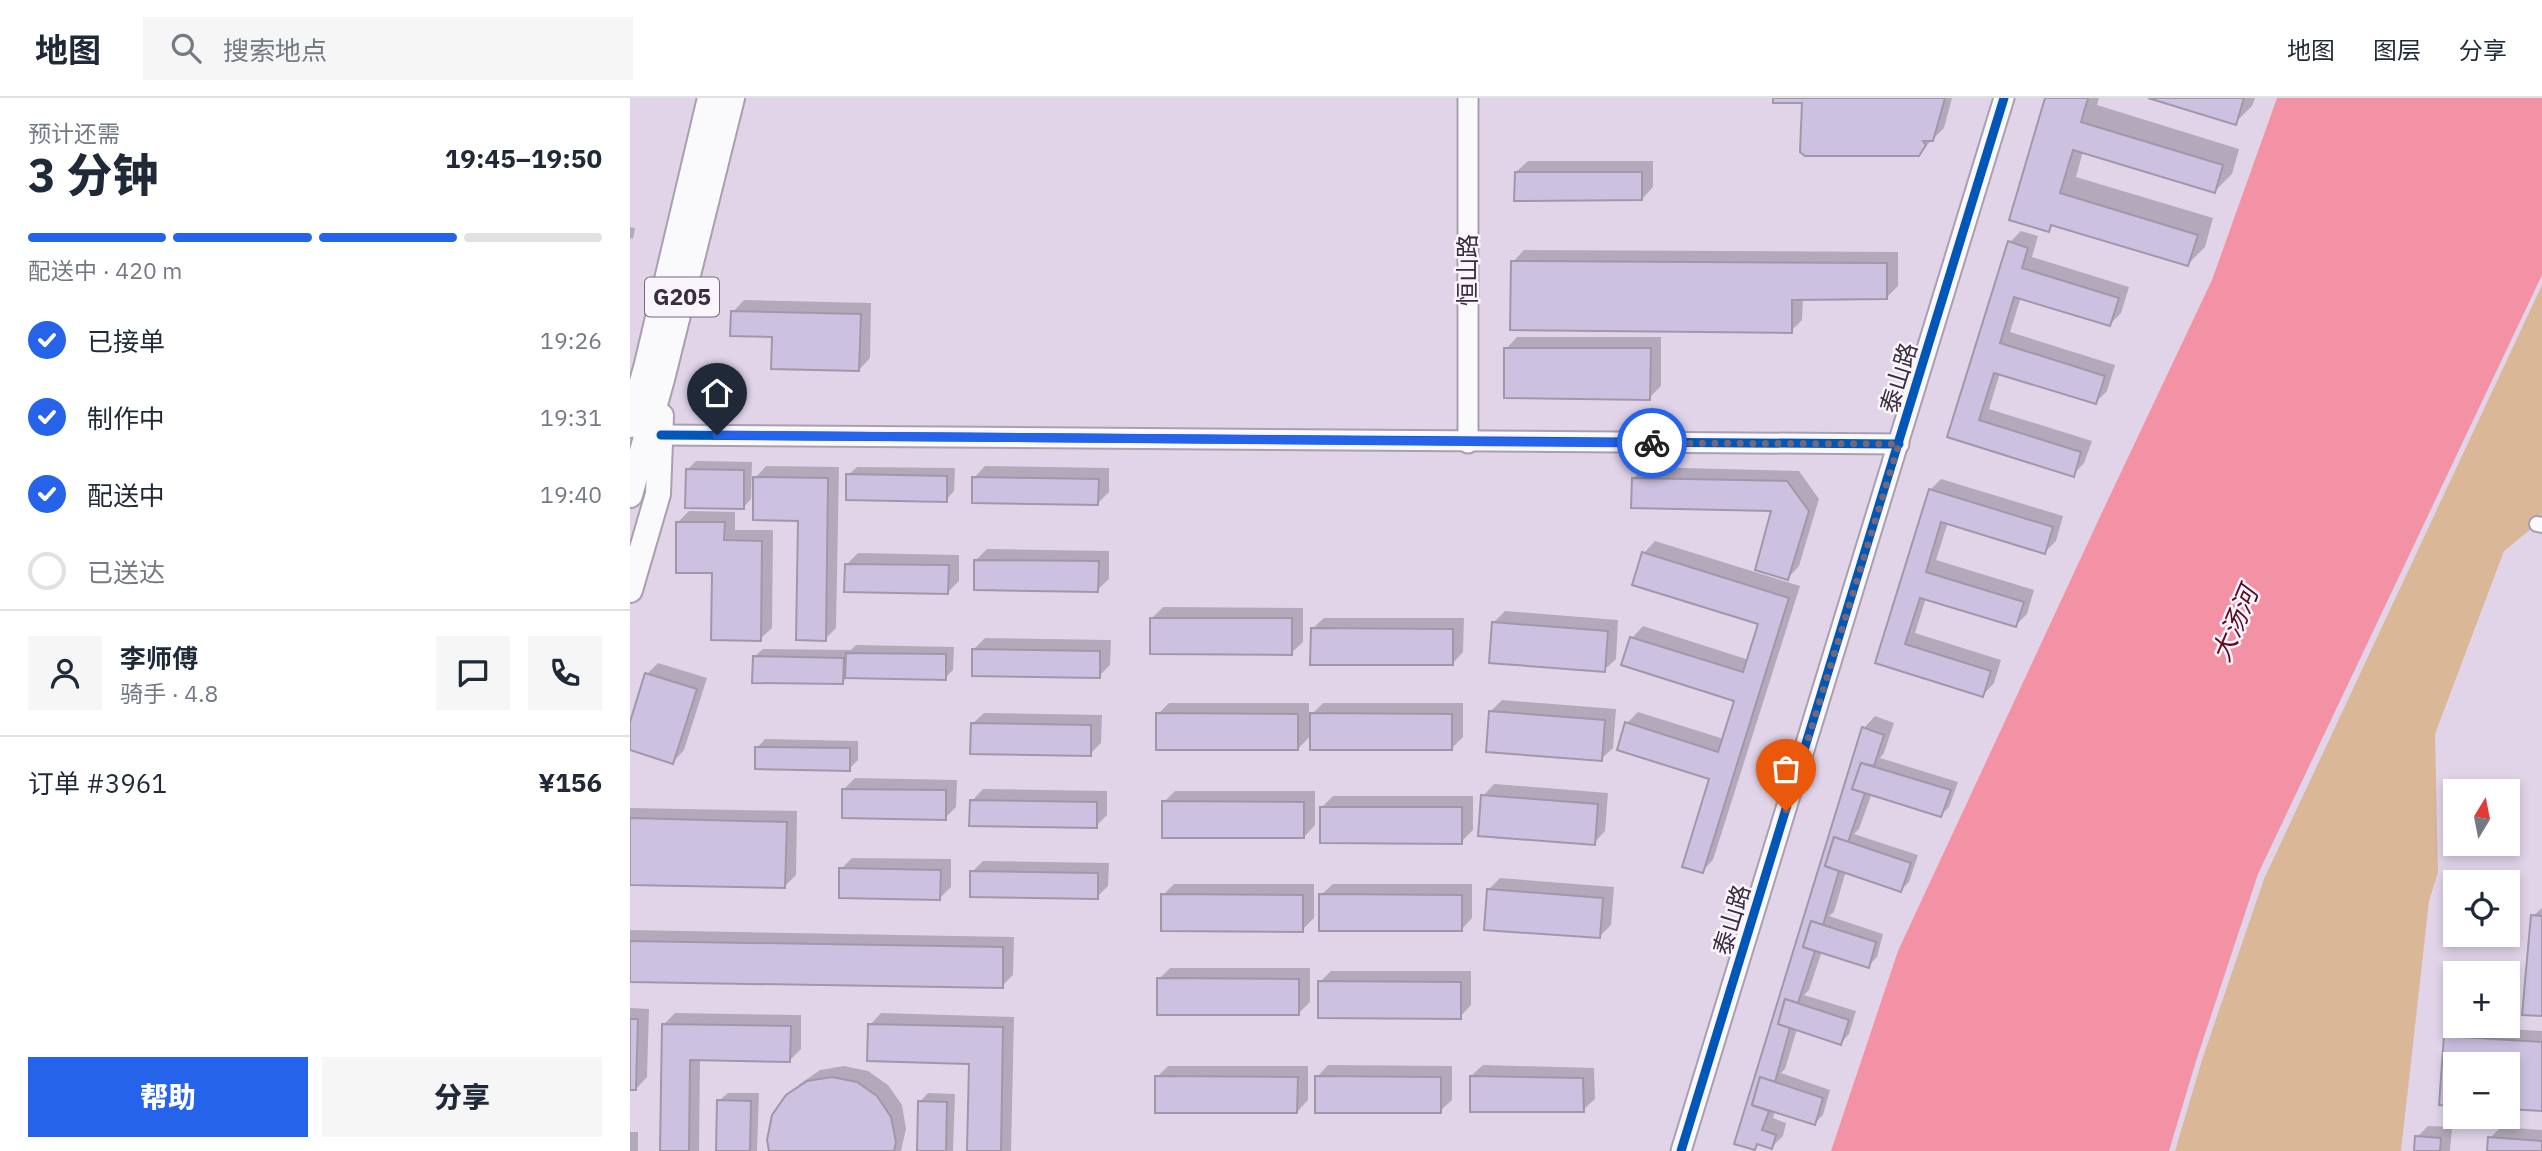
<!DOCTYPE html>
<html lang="zh">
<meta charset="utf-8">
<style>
:root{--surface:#fff;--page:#f6f6f7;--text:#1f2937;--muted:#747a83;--line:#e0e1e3;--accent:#2563eb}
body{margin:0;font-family:"IBM Plex Sans","Noto Sans SC",sans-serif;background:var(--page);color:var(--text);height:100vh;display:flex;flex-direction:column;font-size:26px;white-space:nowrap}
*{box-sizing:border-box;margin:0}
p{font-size:23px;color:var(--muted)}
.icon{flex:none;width:38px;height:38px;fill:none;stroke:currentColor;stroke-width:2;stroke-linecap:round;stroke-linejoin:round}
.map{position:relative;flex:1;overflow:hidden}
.drawer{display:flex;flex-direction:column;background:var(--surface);width:630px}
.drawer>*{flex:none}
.needle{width:46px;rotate:10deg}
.controls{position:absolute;left:1813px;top:681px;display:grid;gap:14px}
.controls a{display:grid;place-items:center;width:77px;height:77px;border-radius:0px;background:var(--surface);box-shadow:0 4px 10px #0003;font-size:35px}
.pin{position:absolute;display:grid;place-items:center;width:60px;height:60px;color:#fff;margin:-72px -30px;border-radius:50% 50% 50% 0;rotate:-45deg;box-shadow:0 0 7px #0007}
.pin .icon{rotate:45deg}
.courier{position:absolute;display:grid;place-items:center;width:70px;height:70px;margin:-35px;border:5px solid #2563eb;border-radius:50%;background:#fff;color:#222;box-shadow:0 2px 9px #0007}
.head em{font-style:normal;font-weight:800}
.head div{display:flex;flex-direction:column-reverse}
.head{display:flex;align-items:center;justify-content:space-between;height:119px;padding:0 28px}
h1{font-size:46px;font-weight:800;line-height:52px}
.bar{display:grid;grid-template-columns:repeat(4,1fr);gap:10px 7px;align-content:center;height:84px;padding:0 28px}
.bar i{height:9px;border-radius:5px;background:var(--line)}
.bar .active{background:var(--accent)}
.bar p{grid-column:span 4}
.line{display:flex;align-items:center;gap:18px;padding:0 28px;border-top:2px solid var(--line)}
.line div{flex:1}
.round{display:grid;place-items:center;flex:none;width:74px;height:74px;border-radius:0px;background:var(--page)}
ol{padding:0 28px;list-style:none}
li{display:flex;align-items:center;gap:21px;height:77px}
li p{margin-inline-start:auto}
li .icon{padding:7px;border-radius:50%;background:var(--accent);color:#fff;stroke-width:4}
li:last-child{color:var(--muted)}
li i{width:38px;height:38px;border:4px solid var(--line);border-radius:50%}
.action{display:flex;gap:14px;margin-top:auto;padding:14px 28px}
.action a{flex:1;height:80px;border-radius:0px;background:var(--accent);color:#fff;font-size:28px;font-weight:800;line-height:80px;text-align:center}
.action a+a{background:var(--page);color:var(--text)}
header{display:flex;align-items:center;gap:42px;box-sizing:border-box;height:98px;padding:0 35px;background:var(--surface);border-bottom:2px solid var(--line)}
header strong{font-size:33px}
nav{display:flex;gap:38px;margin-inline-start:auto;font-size:24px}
.search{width:490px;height:63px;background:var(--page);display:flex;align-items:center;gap:18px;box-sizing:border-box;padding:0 24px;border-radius:0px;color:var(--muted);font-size:26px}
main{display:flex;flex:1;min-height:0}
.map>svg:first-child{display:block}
.green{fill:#dab797}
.water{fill:#f492a5}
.shadow{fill:#0003}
.building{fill:#cdc1e1;stroke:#a098a9;stroke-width:2}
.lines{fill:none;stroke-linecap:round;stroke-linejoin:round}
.street-casing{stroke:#a99faf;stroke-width:18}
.secondary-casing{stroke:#a99faf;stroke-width:23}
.highway-casing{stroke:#a99faf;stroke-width:28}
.street{stroke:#faf9fc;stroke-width:14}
.secondary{stroke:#faf9fc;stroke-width:19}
.highway{stroke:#faf9fc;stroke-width:24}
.cycleway-casing{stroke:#faf5fd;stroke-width:13}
.cycleway{stroke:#0057b8;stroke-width:9}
.done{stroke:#73687a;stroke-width:7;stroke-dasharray:0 12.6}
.route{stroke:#2563eb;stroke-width:9}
.labels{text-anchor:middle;stroke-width:5;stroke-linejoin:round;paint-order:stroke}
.shield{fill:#faf5fd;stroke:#726a77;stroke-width:2}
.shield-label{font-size:23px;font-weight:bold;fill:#382e3e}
.street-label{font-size:24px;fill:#382e3e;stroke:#faf5fd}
.water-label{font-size:26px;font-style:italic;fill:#600a20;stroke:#faf5fd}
</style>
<header>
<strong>地图</strong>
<div class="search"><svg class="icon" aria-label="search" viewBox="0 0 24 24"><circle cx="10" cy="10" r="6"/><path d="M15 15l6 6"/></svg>搜索地点</div>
<nav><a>地图</a><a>图层</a><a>分享</a></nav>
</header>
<main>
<section class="drawer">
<div class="head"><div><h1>3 分钟</h1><p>预计还需</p></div><em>19:45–19:50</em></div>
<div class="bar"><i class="active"></i><i class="active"></i><i class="active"></i><i></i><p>配送中 · 420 m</p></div>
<ol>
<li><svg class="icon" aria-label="check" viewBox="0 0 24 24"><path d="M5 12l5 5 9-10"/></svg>已接单<p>19:26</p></li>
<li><svg class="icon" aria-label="check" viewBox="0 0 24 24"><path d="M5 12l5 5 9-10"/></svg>制作中<p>19:31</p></li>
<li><svg class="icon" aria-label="check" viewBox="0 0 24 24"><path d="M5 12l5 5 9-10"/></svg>配送中<p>19:40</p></li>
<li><i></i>已送达</li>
</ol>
<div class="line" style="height:126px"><a class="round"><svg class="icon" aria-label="person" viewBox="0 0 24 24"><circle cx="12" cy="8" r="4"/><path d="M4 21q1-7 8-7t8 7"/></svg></a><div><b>李师傅</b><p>骑手 · 4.8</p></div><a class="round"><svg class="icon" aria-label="chat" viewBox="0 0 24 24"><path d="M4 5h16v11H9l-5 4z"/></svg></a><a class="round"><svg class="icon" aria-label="phone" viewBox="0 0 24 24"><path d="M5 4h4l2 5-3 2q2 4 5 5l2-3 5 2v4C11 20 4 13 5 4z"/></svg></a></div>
<div class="line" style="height:91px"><div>订单 #3961</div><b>¥156</b></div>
<div class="action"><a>帮助</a><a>分享</a></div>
</section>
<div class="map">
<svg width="1912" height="1053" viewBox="0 0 1912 1053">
<rect width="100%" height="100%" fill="#e1d4e9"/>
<!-- green -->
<path class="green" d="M1912,187V415L1907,426L1874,453L1805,636L1808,774L1799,803L1771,1053H1545L1572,962L1634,781Z"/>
<!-- water -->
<path class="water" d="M1647,0H1912V177L1628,776L1566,963L1539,1053H1201L1268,853L1475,408L1582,182Z"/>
<!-- shadow -->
<g class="shadow">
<path d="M1145,0H1322L1314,30L1288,56L1174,4Z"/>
<path d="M1416,0H1469L1467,7L1609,51L1602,76L1585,93L1453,53L1446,79L1583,120L1575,149L1558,166L1424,126L1418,132Z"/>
<path d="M1524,0H1625L1622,8L1605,25Z"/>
<path d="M898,63H1023V89L1012,101L886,74Z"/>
<path d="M0,129L5,130L3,141L0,140Z"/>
<path d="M1391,133L1408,138L1402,159L1499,189L1491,215L1480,226L1391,199L1380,234L1485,267L1477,293L1466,304L1370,275L1359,311L1462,343L1454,365L1443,377L1319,338L1380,144Z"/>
<path d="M894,152L1268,154V188L1257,199L1173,200L1172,222L1161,233L883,164Z"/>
<path d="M114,202L241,205L240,260L229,272L144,237L103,214Z"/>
<path d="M887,239H1031V288L1019,300L876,251Z"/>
<path d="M66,363L122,364L121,401L113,410L57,372Z"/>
<path d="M136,368L209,369L206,530L195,541L170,421L125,380Z"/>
<path d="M355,368L479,370V394L468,405L344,380Z"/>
<path d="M227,369L325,370L324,393L316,402L218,377Z"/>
<path d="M1015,369L1169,373L1189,401L1169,468L1158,480L1144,412L1004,380Z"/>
<path d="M1311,381L1433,418L1426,443L1415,454L1318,424L1306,462L1404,492L1397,516L1386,527L1296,500L1285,535L1371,562L1364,585L1353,597L1247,564L1300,392Z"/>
<path d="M59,413L105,414V432H143L142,530L130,541L48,424Z"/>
<path d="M1025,443L1170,488L1083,762L1072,773L1082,680L997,625L1008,614L1094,641L1106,602L1002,540L1013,528L1119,562L1130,525L1004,486L1014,455Z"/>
<path d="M357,451L479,453V481L467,492L346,462Z"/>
<path d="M228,455L329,457V483L318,494L217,466Z"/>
<path d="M533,509L673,510V544L661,555L522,520Z"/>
<path d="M875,513L988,522L986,561L974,572L863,525Z"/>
<path d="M694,520H834L833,554L822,566L682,531Z"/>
<path d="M355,540L481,542L480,567L469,578L344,551Z"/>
<path d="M226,547L324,549L323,572L315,580L218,579L212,584L124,559L133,551L221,552Z"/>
<path d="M28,565L77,580L54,652L43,664L0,650V630L17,576Z"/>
<path d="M872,602L986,611L983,650L971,661L860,614Z"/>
<path d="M539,605H679V619L693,605H833V639L822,650L682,636L668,651L528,616Z"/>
<path d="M354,615L472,617L471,645L460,656L342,626Z"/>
<path d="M1245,618L1264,625L1254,655L1250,660L1328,684L1319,709L1311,717L1242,695L1229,731L1224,736L1288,757L1279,784L1271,792L1216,773L1204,814L1199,818L1253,836L1247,859L1238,868L1192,853L1179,892L1174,897L1226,913L1219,936L1211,945L1167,931L1155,971L1151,975L1200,992L1193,1017L1185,1025L1145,1012L1143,1020L1156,1025L1153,1038L1142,1049L1130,1045L1124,1050L1106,1045L1234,630Z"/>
<path d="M135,641L228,643V662L219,671L127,650Z"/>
<path d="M225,680L327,682L326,709L315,720L214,691Z"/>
<path d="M864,686L978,695L975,733L964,745L853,698Z"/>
<path d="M353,691L477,693V717L466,728L342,703Z"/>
<path d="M545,693H685V727L674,739L534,704Z"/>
<path d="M703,698H843V732L831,744L692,709Z"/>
<path d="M0,710L167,713L166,777L155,788L0,785Z"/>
<path d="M222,760L321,761V789L310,800L211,771Z"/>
<path d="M353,763L479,765L478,788L467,799L342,774Z"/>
<path d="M870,780L984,789L981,827L969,839L859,791Z"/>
<path d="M544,786H684V820L672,832L533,797Z"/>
<path d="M703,786H842V820L831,832L691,797Z"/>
<path d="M1912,810V917L1903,818Z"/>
<path d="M0,832L384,839L383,877L372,888L0,882Z"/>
<path d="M540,870H680V904L669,915L529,881Z"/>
<path d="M701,873H841V907L830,919L690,884Z"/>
<path d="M0,910L19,911L17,979L6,991H0Z"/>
<path d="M45,915L171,917V951L160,962L70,961L69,1053H32L33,927Z"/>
<path d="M251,915L384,919L381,1053H339L341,964L240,927Z"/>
<path d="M1827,928L1912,933V1012L1878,1009V966H1825V1006L1811,1005L1815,939Z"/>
<path d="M698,967L822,968V1002L810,1013L687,979Z"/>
<path d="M853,967L964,970L965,1001L953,1012L841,978Z"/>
<path d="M214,968L238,973L258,987L272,1007L276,1031L271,1053H141L158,998L170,986L190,972Z"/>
<path d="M538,968H678V1002L667,1014L527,979Z"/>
<path d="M98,995H129L127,1053H88L89,1003Z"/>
<path d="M298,995L325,996L323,1053H289L290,1004Z"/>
<path d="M1798,1028L1822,1029L1820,1053H1786L1787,1039Z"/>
<path d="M1871,1029L1912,1032V1053H1859L1860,1040Z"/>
<rect x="0" y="1034" width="8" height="19"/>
</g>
<!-- building -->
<g class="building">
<path d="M1143,0H1315L1303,43H1293L1296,47L1289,58H1175L1170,54L1172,5H1143Z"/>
<path d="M1415,0H1458L1451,24L1593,67L1585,95L1443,52L1430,95L1568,137L1558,168L1421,127L1419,134L1379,122Z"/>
<path d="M1518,0H1614L1606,27Z"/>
<path d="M885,74H1012V102L884,103Z"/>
<path d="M1378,143L1398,150L1392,170L1489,200L1480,228L1384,199L1370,245L1475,278L1466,306L1364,275L1349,322L1451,354L1444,379L1317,339Z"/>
<path d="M881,163L1257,165V201L1162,202V235L880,232Z"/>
<path d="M101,213L231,216L229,273L141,271L142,239L100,238Z"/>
<path d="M874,250H1021L1020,302L874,300Z"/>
<path d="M56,371L114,372V411L55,410Z"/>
<path d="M216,376L317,378V404L216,402Z"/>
<path d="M123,379L198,380L196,543L166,542L168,423L123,422Z"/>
<path d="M342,379L469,381L468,407L342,405Z"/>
<path d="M1002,380L1157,383L1179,413L1158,482L1125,472L1141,413L1001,410Z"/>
<path d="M1299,391L1423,429L1415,456L1311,424L1296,474L1394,504L1386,529L1290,500L1275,546L1361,573L1353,599L1245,565Z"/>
<path d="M46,424H95L94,442L132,443L131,543L81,542L82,475H46Z"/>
<path d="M1012,454L1159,500L1073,775L1052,769L1079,681L987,652L995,624L1088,654L1104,603L991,567L1000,539L1113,574L1128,526L1002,487Z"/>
<path d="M344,462L469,463L468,494L344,492Z"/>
<path d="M215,466L319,467L318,496L214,494Z"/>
<path d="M520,520H662V557L520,556Z"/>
<path d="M862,524L978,533L975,574L859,565Z"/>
<path d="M681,530L823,531V567H680Z"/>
<path d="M342,551L470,553V580L342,578Z"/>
<path d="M216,555L316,556V582L215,580Z"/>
<path d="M123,558L214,560L213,586L122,585Z"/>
<path d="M15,575L67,591L43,666L0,652V624Z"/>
<path d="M859,613L975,622L972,663L856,654Z"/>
<path d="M526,615L668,616V652H526Z"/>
<path d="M680,615L822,616V652H680Z"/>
<path d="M341,625L461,627V658L340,656Z"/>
<path d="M1232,629L1254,637L1244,668L1231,665L1222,691L1235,695L1218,744L1204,739L1195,768L1209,773L1193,827L1181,823L1173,849L1185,853L1168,905L1155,901L1148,926L1160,930L1145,984L1130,979L1122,1007L1139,1013L1132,1032L1146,1037L1142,1051L1127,1046L1125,1052L1104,1046Z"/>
<path d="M125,649L220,650V673L125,671Z"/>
<path d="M1231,665L1321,692L1311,719L1222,691Z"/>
<path d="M212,691L316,692V722L212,720Z"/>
<path d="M851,697L968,706L965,747L848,738Z"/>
<path d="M340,702L467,704V730L339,728Z"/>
<path d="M532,703L674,704V740H532Z"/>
<path d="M690,709H832V746L690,745Z"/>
<path d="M0,720L157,724L155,790L0,787Z"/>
<path d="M1204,739L1281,765L1271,794L1195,768Z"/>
<path d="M209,770L311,772L310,802L209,800Z"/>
<path d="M340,773L468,775V801L340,799Z"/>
<path d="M857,791L973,800L970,840L854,832Z"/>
<path d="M531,796L673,797V834L531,833Z"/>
<path d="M689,796L832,797V833H689Z"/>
<path d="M1901,817L1912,818V918L1892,917Z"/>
<path d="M1181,823L1246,844L1239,870L1173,849Z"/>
<path d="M0,843L373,849V890L0,884Z"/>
<path d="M527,880L669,881V917H527Z"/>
<path d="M688,883L831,884V921L688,920Z"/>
<path d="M1155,901L1219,922L1211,947L1148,926Z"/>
<path d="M0,921H8L6,992H0Z"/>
<path d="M32,926L161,928L160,964L60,962L59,1053H30Z"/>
<path d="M238,926L373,929L371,1053H337L339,966L237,963Z"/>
<path d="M1814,938L1912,944V1013L1878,1011V966H1825V1008L1809,1007Z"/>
<path d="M525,978L668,979L667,1015H525Z"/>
<path d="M685,978L811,979V1015H685Z"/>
<path d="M840,978L953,980L954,1014H840Z"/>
<path d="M202,979L227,984L247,998L261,1019L266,1044L264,1053H139L137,1042L142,1017L156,997L177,983Z"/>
<path d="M1130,979L1193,1000L1185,1027L1122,1007Z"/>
<path d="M87,1002L121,1003L120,1053H86Z"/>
<path d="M288,1003L317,1004L316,1053H287Z"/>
<path d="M1785,1038L1811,1040L1810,1053H1784Z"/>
<path d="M1858,1039L1912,1043V1053H1857Z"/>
</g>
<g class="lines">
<!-- street casing -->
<g class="street-casing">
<path id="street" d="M1907,426L1912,427"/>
</g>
<!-- secondary casing -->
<g class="secondary-casing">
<g id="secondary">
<path d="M838,0V345"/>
<path d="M31,337L1269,346"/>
<path d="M1051,1053L1374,0"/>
</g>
</g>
<!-- highway casing -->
<g class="highway-casing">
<g id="highway">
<path d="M0,327L17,266L80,0"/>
<path d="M0,397L32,281L102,0"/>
<path d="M0,492L28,396L31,318"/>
</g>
</g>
<!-- street -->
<use href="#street" class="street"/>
<!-- secondary -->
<use href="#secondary" class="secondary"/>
<!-- highway -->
<use href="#highway" class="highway"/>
<!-- cycleway casing -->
<g class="cycleway-casing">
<g id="cycleway">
<path d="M31,337L1269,346"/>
<path d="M1051,1053L1374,0"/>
</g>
</g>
<!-- cycleway -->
<use href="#cycleway" class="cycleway"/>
</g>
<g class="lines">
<!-- done -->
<path class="done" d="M1022,345L1269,346L1156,713"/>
<!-- route -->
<path class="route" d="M87,337L1022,345"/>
</g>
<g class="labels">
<!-- shield labels -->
<rect class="shield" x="15" y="179.5" width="74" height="39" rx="5"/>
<g class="shield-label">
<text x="52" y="207">G205</text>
</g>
<!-- street labels -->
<g class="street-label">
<text transform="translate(838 172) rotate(-90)" y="8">恒山路</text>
<text transform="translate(1269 280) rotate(-73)" y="8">泰山路</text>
<text transform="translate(1102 822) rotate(-73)" y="8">泰山路</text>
</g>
<!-- water labels -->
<g class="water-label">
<text transform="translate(1605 526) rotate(-67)" y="9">大汤河</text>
</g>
</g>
</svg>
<div class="controls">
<a><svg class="needle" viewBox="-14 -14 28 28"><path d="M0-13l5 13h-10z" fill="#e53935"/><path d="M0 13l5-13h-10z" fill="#747a83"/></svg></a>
<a><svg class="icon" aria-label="locate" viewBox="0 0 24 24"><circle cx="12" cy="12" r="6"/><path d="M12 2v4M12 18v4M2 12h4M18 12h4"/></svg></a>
<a>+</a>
<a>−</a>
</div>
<div class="pin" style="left:1156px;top:713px;background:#ea580c"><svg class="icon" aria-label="bag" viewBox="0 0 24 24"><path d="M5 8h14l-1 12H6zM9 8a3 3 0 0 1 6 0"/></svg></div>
<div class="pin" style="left:87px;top:337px;background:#1f2937"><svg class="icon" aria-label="home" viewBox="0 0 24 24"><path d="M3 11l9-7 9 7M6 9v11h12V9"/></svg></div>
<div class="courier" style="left:1022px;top:345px"><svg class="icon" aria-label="bike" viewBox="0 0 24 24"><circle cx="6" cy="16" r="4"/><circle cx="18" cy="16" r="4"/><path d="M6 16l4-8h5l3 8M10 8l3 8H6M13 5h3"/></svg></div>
</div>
</main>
